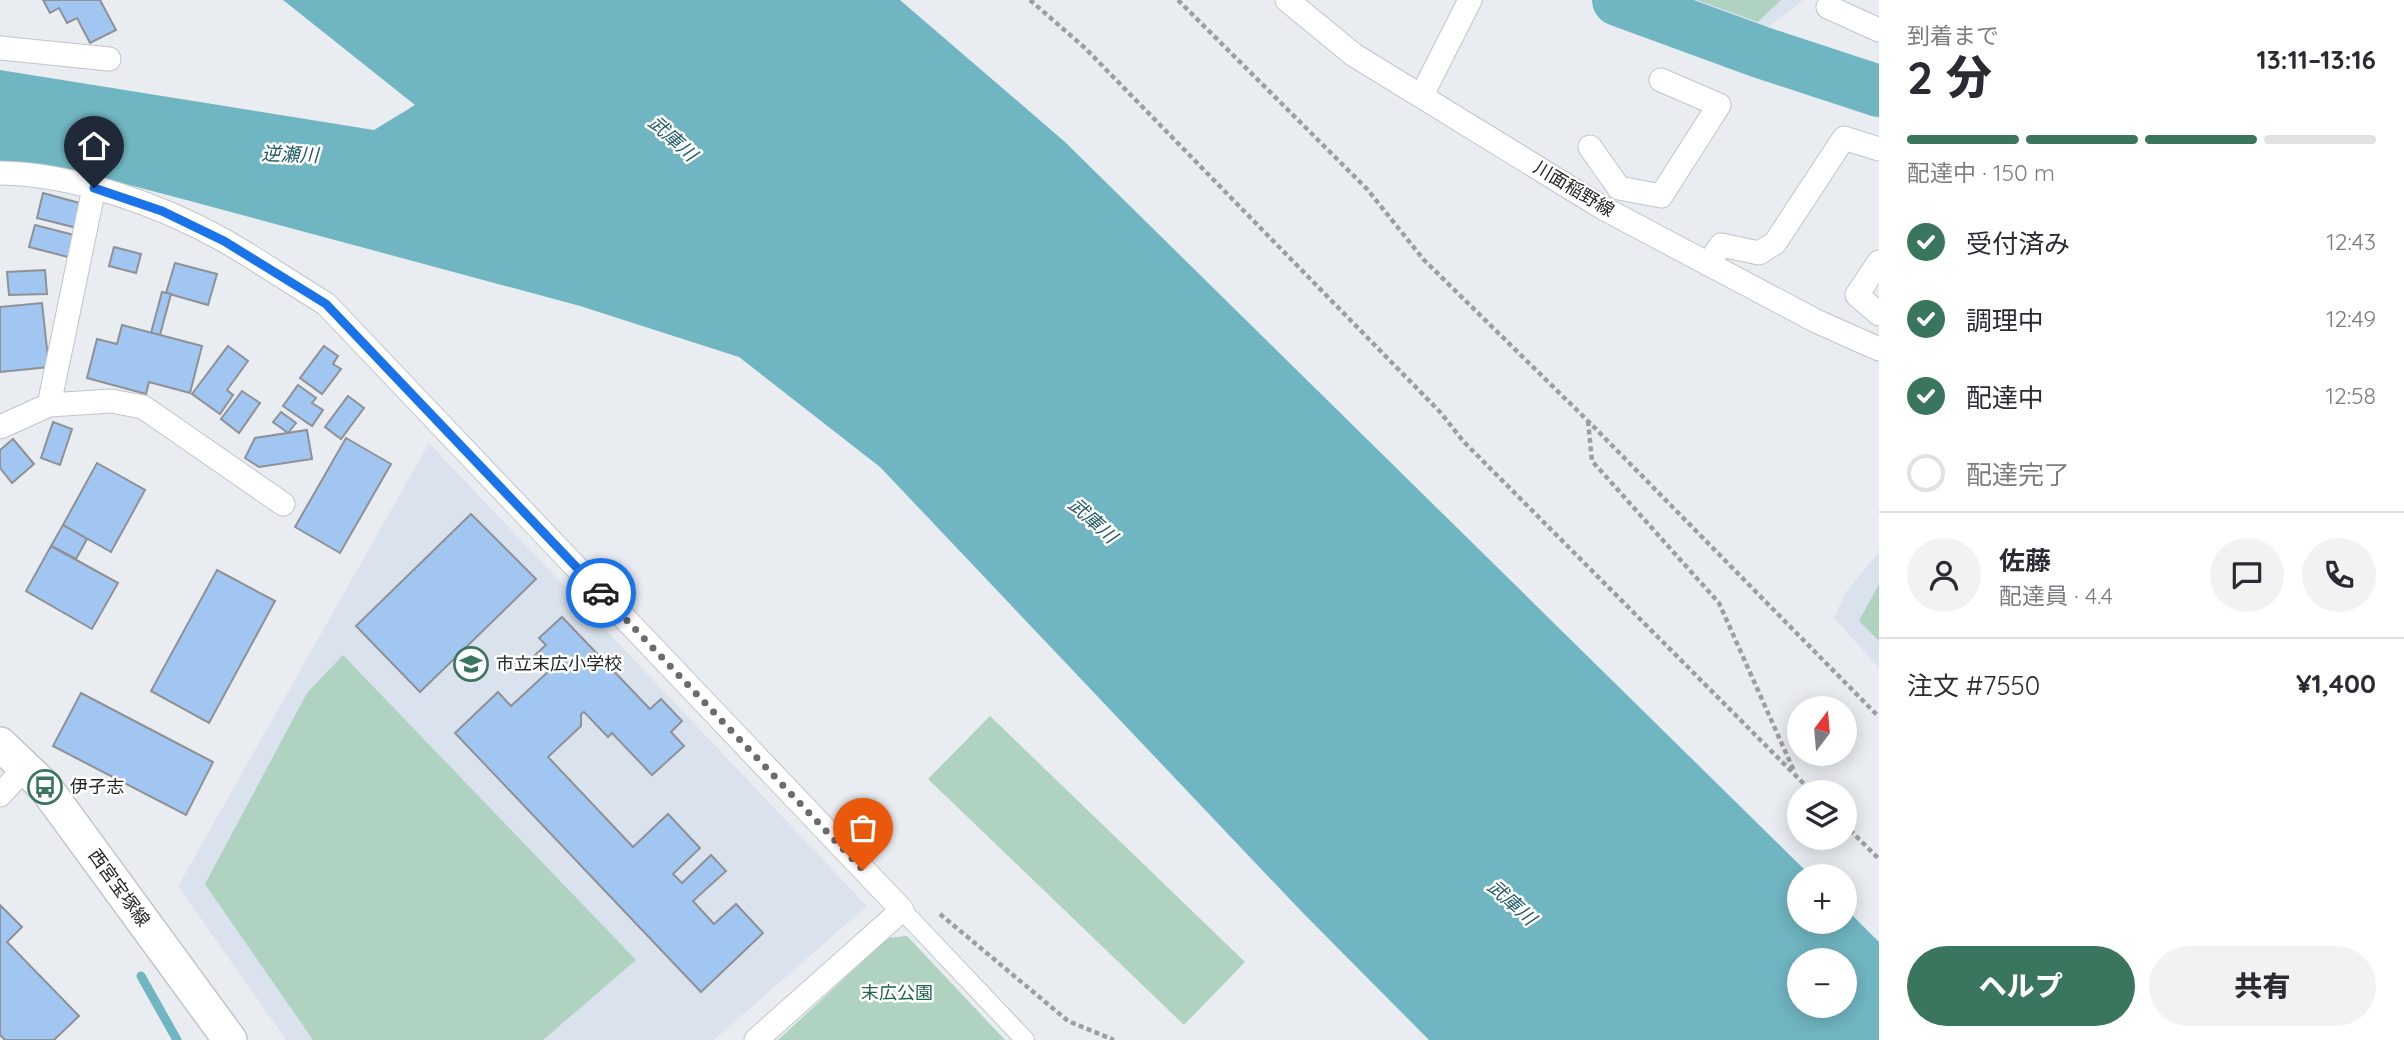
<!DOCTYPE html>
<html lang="ja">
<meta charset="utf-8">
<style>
:root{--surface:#fff;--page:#f2f2f3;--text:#2b2b33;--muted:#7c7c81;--line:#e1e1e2;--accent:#3a755e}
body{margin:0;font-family:Quicksand,"Noto Sans JP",sans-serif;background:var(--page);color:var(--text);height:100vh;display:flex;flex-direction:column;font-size:26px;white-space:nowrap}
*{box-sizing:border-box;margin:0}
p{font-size:23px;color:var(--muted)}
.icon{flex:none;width:38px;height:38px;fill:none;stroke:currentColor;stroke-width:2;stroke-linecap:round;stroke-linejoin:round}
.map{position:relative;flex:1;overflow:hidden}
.details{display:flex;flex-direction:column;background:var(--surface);width:525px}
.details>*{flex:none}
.needle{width:46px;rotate:16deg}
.fabs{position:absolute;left:1787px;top:696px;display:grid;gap:14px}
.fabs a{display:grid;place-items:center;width:70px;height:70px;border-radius:50%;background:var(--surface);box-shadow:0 4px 18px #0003;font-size:35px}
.pin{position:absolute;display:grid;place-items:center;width:60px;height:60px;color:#fff;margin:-72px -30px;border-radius:50% 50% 50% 0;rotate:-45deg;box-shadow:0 0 7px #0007}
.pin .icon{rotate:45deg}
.courier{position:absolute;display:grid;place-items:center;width:70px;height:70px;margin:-35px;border:5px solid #1a73e8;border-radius:50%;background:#fff;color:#222;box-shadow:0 2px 9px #0007}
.head em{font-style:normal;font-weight:800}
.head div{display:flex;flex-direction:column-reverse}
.head{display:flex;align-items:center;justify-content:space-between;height:119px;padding:0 28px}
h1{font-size:46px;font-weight:800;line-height:52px}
.bar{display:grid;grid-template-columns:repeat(4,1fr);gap:10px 7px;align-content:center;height:84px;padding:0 28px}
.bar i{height:9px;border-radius:5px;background:var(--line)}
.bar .current{background:var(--accent)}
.bar p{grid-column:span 4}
.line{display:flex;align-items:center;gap:18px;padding:0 28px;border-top:2px solid var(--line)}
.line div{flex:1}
.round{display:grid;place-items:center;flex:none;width:74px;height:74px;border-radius:37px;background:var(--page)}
ol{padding:0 28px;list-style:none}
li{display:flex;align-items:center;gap:21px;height:77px}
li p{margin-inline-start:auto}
li .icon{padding:7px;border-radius:50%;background:var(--accent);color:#fff;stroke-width:4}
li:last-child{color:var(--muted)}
li i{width:38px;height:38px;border:4px solid var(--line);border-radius:50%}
.button{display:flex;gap:14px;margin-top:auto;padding:14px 28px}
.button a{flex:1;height:80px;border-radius:42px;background:var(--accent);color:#fff;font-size:28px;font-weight:800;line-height:80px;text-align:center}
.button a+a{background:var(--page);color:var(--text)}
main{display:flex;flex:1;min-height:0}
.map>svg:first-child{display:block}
.built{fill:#dae3ed}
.green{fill:#b0d2c1}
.water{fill:#70b6c2;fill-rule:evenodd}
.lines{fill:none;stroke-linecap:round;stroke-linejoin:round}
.stream{stroke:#70b6c2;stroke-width:9}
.river{stroke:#70b6c2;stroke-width:52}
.building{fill:#a1c6f1;stroke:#8e9195;stroke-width:2}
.pedestrian-casing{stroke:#c1c4c8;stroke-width:20}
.minor-casing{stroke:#c1c4c8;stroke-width:25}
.secondary-casing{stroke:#c1c4c8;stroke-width:36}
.path{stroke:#9c9fa2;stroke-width:4.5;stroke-dasharray:5 3.5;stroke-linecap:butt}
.pedestrian{stroke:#fff;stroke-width:18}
.minor{stroke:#fff;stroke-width:23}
.secondary{stroke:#fff;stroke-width:33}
.done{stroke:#696c6e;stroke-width:7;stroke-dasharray:0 12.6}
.route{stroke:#1a73e8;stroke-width:9}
.labels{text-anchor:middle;stroke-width:5;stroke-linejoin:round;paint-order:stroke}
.street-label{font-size:18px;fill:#242627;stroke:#fff}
.poi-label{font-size:18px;fill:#242627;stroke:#fff;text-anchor:start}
.park-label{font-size:18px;fill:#1f644a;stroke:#fff}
.water-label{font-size:19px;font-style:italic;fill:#205b64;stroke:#fff}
</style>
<main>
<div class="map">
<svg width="1879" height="1040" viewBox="0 0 1879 1040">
<rect width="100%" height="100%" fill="#e9edf1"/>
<!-- built -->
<g class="built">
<path d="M1648,0H1804L1753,38Z"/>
<path d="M429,443L867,906L714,1040H286L178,886Z"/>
<path d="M1879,552V668L1834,618L1845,593Z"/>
</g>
<!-- green -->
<g class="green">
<path d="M1697,0H1781L1758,22Z"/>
<path d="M1879,584V641L1859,621Z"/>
<path d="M343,655L636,960L543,1040H313L205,884L307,693Z"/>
<path d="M990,716L1245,962L1184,1025L928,779Z"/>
<path d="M907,936L1005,1040H778L888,938Z"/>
</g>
<!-- water -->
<path class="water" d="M283,0H900L1065,142L1812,877H1799V922H1844L1845,908L1879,942V1040H1429L1301,911L880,467L739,357L580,306L190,201L84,173L0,162V70L374,130L415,105ZM1799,961H1844V1006H1799Z"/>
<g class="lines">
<!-- stream -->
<path class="stream" d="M141,976L177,1040"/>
<!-- river -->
<path class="river" d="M1618,0L1760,52L1879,91"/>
</g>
<!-- building -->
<g class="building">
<path d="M43,0H100L116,30L90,43L77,18L67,23L59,8L50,13Z"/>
<path d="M43,193L83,204L77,228L37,218Z"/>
<path d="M35,225L74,235L68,257L29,247Z"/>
<path d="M114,247L141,254L136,273L109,266Z"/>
<path d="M175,263L217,274L208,305L166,293Z"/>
<path d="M45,270L47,294L9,295L7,272Z"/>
<path d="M162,292L171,294L160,335L151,333Z"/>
<path d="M42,303L49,367L0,372V307Z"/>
<path d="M122,325L202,346L190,393L149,382L146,394L87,378L97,339L117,344Z"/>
<path d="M228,346L248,361L227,390L233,395L220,414L192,394Z"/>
<path d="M324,346L338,356L333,364L341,369L322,394L300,378Z"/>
<path d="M298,385L316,398L312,403L323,410L312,426L283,406Z"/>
<path d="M242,391L260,403L239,433L221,419Z"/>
<path d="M348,396L364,408L341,439L325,427Z"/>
<path d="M281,412L296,423L288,433L273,422Z"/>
<path d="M53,422L72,429L60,465L41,458Z"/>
<path d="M307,430L312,459L259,467L245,458L255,438Z"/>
<path d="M346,438L391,464L340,553L295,527Z"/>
<path d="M13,439L34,464L12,483L0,468V450Z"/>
<path d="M97,463L145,490L111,552L63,525Z"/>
<path d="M471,514L536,579L420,692L356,626Z"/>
<path d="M63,525L87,539L76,559L51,546Z"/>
<path d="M51,546L118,583L92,629L26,591Z"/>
<path d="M217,570L275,601L209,723L151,691Z"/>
<path d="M562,617L650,709L661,699L682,721L671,732L684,746L652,775L612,733L608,737L584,712L581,714V726L548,757L633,847L668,814L700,848L673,874L682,883L711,855L726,871L693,901L714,924L736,904L763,933L701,992L455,733L498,692L511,706L549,671L534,656L546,645L539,638Z"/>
<path d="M81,693L213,762L186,815L53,746Z"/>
<path d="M0,905L22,927L7,942L79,1016L54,1040H5L0,1035Z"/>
</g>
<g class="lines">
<!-- pedestrian casing -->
<g class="pedestrian-casing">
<path id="pedestrian" d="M902,910L1025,1040"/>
</g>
<!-- minor casing -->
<g class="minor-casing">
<g id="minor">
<path d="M1287,0L1354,55L1603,208L1816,321L1879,349"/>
<path d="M1828,7L1879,30"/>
<path d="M0,48L109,59"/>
<path d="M1422,95L1470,0"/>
<path d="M1590,147L1619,188L1661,196L1719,105L1661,80"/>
<path d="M0,173C74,174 161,205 225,241C259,261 292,283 326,304L902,910L756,1040"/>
<path d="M1879,262L1857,295L1879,314"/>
<path d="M1708,264L1721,245L1759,253L1775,243L1844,138L1879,149"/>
<path d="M49,405L94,188"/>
<path d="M0,427L49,405L111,401L143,407L283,504"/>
<path d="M0,795L25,768"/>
</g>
</g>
<!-- secondary casing -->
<g class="secondary-casing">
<path id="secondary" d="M0,744L45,787L230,1040"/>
</g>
<!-- path -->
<g class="path">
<path d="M1030,0L1085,48L1441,413L1463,441L1813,793"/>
<path d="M1178,0L1367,189L1424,260L1588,421L1879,717"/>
<path d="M1588,421L1592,461L1719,603L1794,771"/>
<path d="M1844,824L1879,859"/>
<path d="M940,914L1068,1021L1114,1040"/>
</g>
<!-- pedestrian -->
<use href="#pedestrian" class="pedestrian"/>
<!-- minor -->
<use href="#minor" class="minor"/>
<!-- secondary -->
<use href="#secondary" class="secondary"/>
</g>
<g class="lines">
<!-- done -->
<path class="done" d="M601,593L863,870"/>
<!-- route -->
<path class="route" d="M94,188L162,211L224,241L326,304L601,593"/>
</g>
<!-- icons -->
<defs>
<g id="school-ring" transform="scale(1.75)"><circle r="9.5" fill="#fff" stroke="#3a755e" stroke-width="1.5"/><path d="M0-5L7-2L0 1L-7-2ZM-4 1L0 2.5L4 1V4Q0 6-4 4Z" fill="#3a755e"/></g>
<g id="bus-ring" transform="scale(1.75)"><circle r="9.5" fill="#fff" stroke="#3a755e" stroke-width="1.5"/><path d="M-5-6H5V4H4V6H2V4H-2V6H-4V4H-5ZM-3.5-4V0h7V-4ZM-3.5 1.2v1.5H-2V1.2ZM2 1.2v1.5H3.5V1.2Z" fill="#3a755e"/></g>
</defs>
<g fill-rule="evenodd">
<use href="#school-ring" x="471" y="664"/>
<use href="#bus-ring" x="45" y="787"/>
</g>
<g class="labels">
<!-- street labels -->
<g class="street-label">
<text transform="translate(1574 189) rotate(31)" y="6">川面稲野線</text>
<text transform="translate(119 888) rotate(54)" y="6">西宮宝塚線</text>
</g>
<!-- poi labels -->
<g class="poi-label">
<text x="496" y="670">市立末広小学校</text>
<text x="70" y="793">伊孑志</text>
</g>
<!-- park labels -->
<g class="park-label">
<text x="897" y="999">末広公園</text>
</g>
<!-- water labels -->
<g class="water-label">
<text transform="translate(673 138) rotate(42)" y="7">武庫川</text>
<text transform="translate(290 154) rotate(2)" y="7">逆瀬川</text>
<text transform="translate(1093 520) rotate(42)" y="7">武庫川</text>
<text transform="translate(1512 902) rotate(42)" y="7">武庫川</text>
</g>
</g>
</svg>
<div class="fabs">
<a><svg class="needle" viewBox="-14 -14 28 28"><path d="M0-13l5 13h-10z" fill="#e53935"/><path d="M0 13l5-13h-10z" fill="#7c7c81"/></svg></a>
<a><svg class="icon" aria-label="layers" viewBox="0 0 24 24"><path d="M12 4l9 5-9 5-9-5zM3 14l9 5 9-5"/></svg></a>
<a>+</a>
<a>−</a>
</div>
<div class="pin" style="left:863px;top:870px;background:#ea580c"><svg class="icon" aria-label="bag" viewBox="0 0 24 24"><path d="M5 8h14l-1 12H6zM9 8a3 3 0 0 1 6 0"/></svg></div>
<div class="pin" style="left:94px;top:188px;background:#1f2937"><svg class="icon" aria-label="home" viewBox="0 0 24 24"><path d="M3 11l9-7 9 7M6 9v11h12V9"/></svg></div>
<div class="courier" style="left:601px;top:593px"><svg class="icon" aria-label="car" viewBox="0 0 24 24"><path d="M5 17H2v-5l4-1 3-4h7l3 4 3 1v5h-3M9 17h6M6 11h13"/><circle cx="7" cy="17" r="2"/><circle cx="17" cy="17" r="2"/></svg></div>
</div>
<section class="details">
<div class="head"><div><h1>2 分</h1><p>到着まで</p></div><em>13:11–13:16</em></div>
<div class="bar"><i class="current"></i><i class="current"></i><i class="current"></i><i></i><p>配達中 · 150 m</p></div>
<ol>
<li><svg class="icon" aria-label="check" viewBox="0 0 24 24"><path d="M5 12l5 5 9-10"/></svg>受付済み<p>12:43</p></li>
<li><svg class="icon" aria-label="check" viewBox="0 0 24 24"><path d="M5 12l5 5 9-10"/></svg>調理中<p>12:49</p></li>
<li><svg class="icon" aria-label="check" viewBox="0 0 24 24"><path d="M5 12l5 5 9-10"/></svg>配達中<p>12:58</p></li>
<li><i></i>配達完了</li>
</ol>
<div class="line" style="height:126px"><a class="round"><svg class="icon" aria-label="person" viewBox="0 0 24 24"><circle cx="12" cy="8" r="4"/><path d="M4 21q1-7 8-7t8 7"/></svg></a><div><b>佐藤</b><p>配達員 · 4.4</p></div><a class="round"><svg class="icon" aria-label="chat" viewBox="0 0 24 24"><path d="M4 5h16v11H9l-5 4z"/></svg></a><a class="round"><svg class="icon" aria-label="phone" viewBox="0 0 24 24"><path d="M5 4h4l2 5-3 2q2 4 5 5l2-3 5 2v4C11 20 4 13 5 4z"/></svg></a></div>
<div class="line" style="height:91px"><div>注文 #7550</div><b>¥1,400</b></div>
<div class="button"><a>ヘルプ</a><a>共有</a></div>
</section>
</main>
